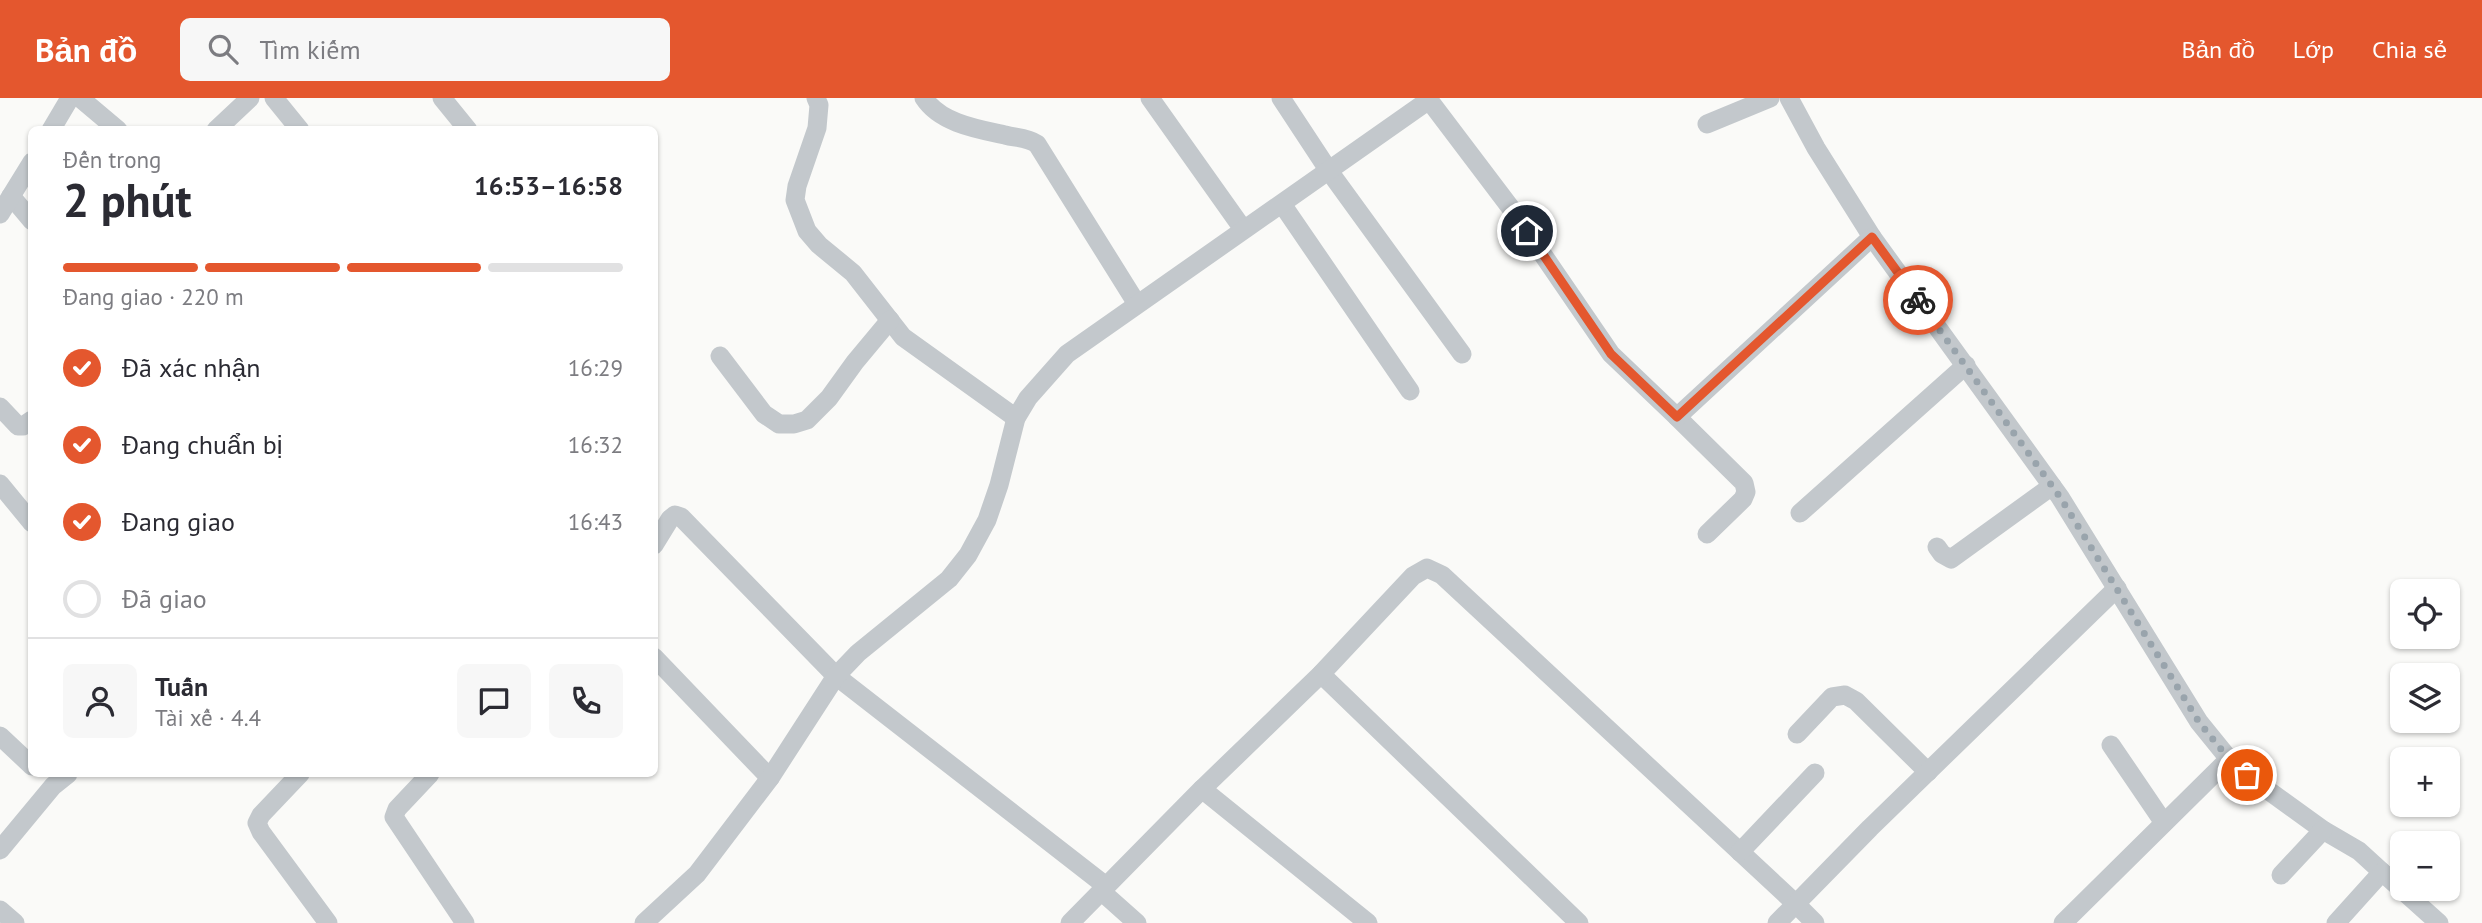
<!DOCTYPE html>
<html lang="vi">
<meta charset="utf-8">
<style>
:root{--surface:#fff;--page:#f7f7f7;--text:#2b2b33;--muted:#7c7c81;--line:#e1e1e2;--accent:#e4572e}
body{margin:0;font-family:"PT Sans",sans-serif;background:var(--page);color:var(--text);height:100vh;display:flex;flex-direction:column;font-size:26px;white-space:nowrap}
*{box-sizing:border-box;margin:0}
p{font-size:23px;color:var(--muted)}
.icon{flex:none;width:38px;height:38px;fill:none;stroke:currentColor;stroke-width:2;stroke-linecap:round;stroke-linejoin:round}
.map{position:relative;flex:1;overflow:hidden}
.drawer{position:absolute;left:28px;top:28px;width:630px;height:651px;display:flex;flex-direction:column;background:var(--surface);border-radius:10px;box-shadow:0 2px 5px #0004}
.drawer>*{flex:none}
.fabs{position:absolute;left:2390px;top:481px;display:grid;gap:14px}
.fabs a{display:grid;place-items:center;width:70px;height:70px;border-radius:10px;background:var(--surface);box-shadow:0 2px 5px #0004;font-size:35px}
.pin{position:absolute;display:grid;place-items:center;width:60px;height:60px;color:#fff;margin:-30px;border:4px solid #fff;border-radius:50%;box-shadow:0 2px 7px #0007}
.courier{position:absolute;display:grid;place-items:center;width:70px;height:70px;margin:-35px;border:5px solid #e4572e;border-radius:50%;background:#fff;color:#222;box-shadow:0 2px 9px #0007}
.headline em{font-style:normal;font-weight:700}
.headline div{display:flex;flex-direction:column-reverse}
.headline{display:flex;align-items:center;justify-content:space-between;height:119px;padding:0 35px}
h1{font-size:46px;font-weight:700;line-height:52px}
.bar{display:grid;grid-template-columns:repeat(4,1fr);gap:10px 7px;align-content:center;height:84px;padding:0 35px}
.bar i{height:9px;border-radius:5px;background:var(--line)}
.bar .selected{background:var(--accent)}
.bar p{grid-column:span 4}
.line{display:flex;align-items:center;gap:18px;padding:0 35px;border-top:2px solid var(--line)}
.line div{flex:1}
.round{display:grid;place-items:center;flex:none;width:74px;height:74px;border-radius:10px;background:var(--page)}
ol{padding:0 35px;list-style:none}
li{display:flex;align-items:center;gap:21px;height:77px}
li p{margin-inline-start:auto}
li .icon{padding:7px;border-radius:50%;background:var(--accent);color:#fff;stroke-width:4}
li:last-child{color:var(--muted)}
li i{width:38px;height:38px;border:4px solid var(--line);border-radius:50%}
header{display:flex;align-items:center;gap:42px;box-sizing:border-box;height:98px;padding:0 35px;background:var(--accent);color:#fff}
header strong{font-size:33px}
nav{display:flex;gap:38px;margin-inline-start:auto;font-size:24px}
.search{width:490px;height:63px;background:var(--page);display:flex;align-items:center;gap:18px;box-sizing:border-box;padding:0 24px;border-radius:10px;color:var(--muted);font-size:26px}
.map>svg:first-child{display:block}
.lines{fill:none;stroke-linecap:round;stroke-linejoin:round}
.minor{stroke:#c3c8cc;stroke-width:19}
.done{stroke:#99a4ac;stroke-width:7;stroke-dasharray:0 12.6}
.route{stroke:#e4572e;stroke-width:9}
</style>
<header>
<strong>Bản đồ</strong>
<div class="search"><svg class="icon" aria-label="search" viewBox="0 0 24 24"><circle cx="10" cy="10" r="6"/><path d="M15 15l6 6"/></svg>Tìm kiếm</div>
<nav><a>Bản đồ</a><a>Lớp</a><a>Chia sẻ</a></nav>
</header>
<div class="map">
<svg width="2482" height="825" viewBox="0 0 2482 825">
<rect width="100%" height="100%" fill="#fafaf8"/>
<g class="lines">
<!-- minor -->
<g class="minor">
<path d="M80,0L118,32"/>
<path d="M274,0L300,32"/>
<path d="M442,0L468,32"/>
<path d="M816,0L819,7L817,30L797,88L795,102L807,133L819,147L853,175L903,239L1016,320"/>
<path d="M924,0C940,25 977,31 1005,37C1016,40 1027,39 1037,46L1137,206"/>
<path d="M1150,0L1243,131"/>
<path d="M1281,0L1329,73L1462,256"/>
<path d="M1789,0L1816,50L1872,139L2060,399L2199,624L2229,661L2247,677L2323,732L2359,753L2382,774L2336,825"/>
<path d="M1707,26L1770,0"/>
<path d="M51,32L70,0"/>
<path d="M216,32L250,0"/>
<path d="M11,98L32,123"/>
<path d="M1282,106L1410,293"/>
<path d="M0,116L32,64"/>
<path d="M720,258L764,316L779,326H794L807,322L829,300L855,264L890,222"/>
<path d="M0,309L18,328H23L32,322"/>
<path d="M1677,319L1744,385L1746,394L1743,401L1707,436"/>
<path d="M0,386L32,425"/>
<path d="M1800,415L1966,267"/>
<path d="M654,447L670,421L675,417L681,419L836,578L1106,788"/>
<path d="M1937,449L1942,456L1951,461L2052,388"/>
<path d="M654,559L770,680"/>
<path d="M1321,576L1579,825"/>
<path d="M1797,636L1832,599L1845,597L1856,603L1928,674"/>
<path d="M0,638L32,668"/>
<path d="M2111,647L2164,725"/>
<path d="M300,676L261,717L257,725L261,734L328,825"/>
<path d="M430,676L397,711L394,719L465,825"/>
<path d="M1202,691L1321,576L1413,478L1427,470L1442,477L1795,805L1815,825"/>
<path d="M0,752L53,688L68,676"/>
<path d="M1740,754L1815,675"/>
<path d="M2382,774L2439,825"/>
<path d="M2281,777L2323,732"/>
<path d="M1101,793L1137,825"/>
<path d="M0,812L15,825"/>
<path d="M644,825L697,776L770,680L836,578L858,555L949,481L968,457L987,422L999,387L1016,320L1028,300L1067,256L1429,2L1513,113L1611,256L1677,319L1872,139"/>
<path d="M1070,825L1202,691L1368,825"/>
<path d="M1777,825L1870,730L2117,490"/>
<path d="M2063,825L2229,661"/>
</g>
</g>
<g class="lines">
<!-- done -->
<path class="done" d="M1918,202L2060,399L2199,624L2229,661L2247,677"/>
<!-- route -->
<path class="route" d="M1527,133L1611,256L1677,319L1872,139L1918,202"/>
</g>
</svg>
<div class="fabs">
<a><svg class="icon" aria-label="locate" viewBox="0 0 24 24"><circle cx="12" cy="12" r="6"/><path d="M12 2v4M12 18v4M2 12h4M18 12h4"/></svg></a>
<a><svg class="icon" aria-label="layers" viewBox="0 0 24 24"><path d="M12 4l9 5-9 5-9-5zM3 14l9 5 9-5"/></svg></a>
<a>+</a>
<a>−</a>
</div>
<div class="pin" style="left:2247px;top:677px;background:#ea580c"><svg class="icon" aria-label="bag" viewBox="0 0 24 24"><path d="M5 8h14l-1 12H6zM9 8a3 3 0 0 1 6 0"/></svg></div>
<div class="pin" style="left:1527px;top:133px;background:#1f2937"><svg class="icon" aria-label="home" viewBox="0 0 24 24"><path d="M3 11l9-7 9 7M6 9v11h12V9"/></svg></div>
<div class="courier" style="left:1918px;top:202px"><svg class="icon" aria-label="bike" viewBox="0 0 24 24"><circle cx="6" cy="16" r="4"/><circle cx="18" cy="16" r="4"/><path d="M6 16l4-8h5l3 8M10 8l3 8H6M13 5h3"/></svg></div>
<section class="drawer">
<div class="headline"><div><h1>2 phút</h1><p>Đến trong</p></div><em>16:53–16:58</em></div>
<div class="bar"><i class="selected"></i><i class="selected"></i><i class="selected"></i><i></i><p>Đang giao · 220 m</p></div>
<ol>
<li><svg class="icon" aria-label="check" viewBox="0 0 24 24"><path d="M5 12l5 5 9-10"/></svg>Đã xác nhận<p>16:29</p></li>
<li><svg class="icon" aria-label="check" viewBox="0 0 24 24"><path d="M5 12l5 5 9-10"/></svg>Đang chuẩn bị<p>16:32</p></li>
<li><svg class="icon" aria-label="check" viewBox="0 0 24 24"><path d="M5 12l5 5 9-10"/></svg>Đang giao<p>16:43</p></li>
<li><i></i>Đã giao</li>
</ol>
<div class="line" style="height:126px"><a class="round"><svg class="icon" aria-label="person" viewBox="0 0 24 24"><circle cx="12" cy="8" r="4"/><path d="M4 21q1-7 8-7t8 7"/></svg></a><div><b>Tuấn</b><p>Tài xế · 4.4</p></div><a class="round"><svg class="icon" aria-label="chat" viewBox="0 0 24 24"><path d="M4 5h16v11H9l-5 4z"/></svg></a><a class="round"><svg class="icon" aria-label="phone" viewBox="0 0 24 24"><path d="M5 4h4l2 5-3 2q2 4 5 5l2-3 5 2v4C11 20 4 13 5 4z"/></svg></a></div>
</section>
</div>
